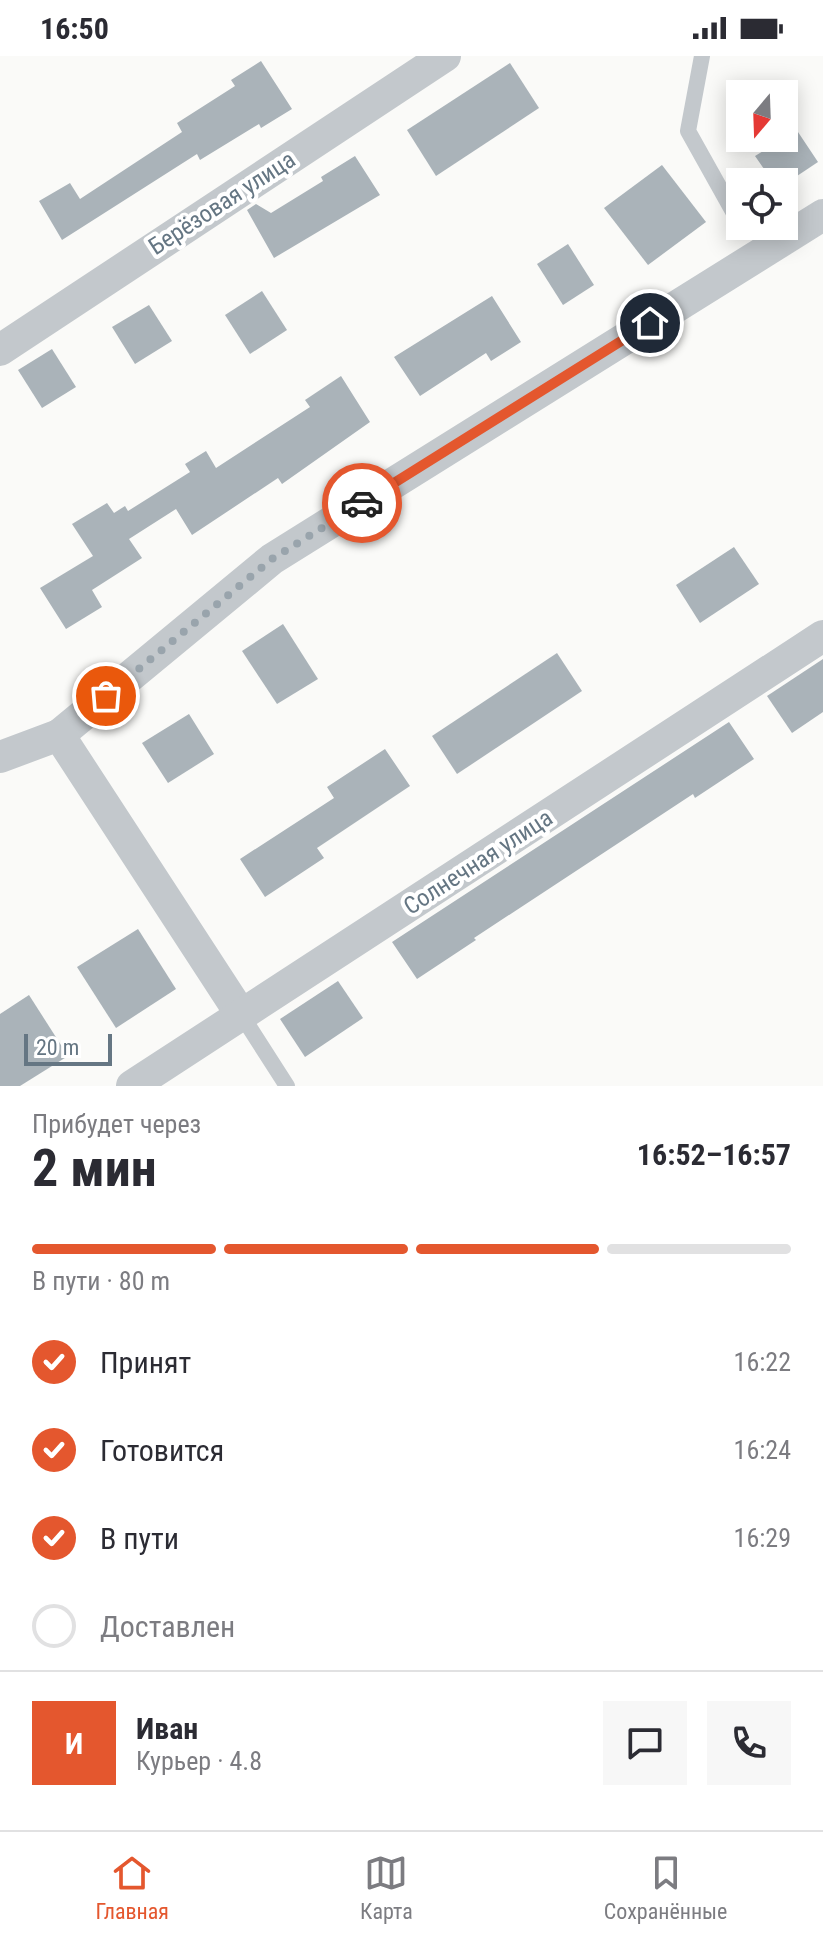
<!DOCTYPE html>
<html lang="ru">
<meta charset="utf-8">
<style>
:root{--surface:#fff;--page:#f7f7f7;--text:#2b2b33;--muted:#7c7c81;--line:#e1e1e2;--accent:#e4572e}
body{margin:0;font-family:"Roboto Condensed",sans-serif;background:var(--page);color:var(--text);height:100vh;display:flex;flex-direction:column;font-size:30px;white-space:nowrap}
*{box-sizing:border-box;margin:0}
p{font-size:26px;color:var(--muted)}
.icon{flex:none;width:44px;height:44px;fill:none;stroke:currentColor;stroke-width:2;stroke-linecap:round;stroke-linejoin:round}
.map{position:relative;height:1030px;overflow:hidden}
.sheet{display:flex;flex-direction:column;background:var(--surface);flex:1}
.sheet>*{flex:none}
.needle{width:52px;rotate:199deg}
.fabs{position:absolute;left:726px;top:24px;display:grid;gap:16px}
.fabs a{display:grid;place-items:center;width:72px;height:72px;border-radius:0px;background:var(--surface);box-shadow:0 4px 20px #0003;font-size:40px}
.scale{position:absolute;left:24px;bottom:20px;width:88px;box-sizing:border-box;padding-left:8px;border:4px solid #657683;border-top:0;font-size:22px;line-height:28px;white-space:nowrap;color:#657683;-webkit-text-stroke:6px #fff;paint-order:stroke}
.pin{position:absolute;display:grid;place-items:center;width:68px;height:68px;color:#fff;margin:-34px;border:4px solid #fff;border-radius:50%;box-shadow:0 2px 8px #0007}
.courier{position:absolute;display:grid;place-items:center;width:80px;height:80px;margin:-40px;border:6px solid #e4572e;border-radius:50%;background:#fff;color:#222;box-shadow:0 2px 10px #0007}
.headline em{font-style:normal;font-weight:700}
.headline div{display:flex;flex-direction:column-reverse}
.headline{display:flex;align-items:center;justify-content:space-between;height:136px;padding:0 32px}
h1{font-size:52px;font-weight:700;line-height:60px}
.bar{display:grid;grid-template-columns:repeat(4,1fr);gap:12px 8px;align-content:center;height:96px;padding:0 32px}
.bar i{height:10px;border-radius:6px;background:var(--line)}
.bar .selected{background:var(--accent)}
.bar p{grid-column:span 4}
.line{display:flex;align-items:center;gap:20px;padding:0 32px;border-top:2px solid var(--line)}
.line div{flex:1}
.round{display:grid;place-items:center;flex:none;width:84px;height:84px;border-radius:0px;background:var(--page)}
ol{padding:0 32px;list-style:none}
li{display:flex;align-items:center;gap:24px;height:88px}
li p{margin-inline-start:auto}
li .icon{padding:8px;border-radius:50%;background:var(--accent);color:#fff;stroke-width:4}
li:last-child{color:var(--muted)}
li i{width:44px;height:44px;border:4px solid var(--line);border-radius:50%}
.status{display:flex;justify-content:space-between;align-items:center;height:56px;padding:0 40px;background:var(--surface);direction:ltr}
.status svg{height:22px;fill:currentColor}
.tabs{display:flex;justify-content:space-around;align-items:center;height:112px;border-top:2px solid var(--line);background:var(--surface);font-size:22px;color:var(--muted)}
.tabs a{display:grid;justify-items:center;gap:4px}
.tabs .selected{color:var(--accent)}
.map>svg:first-child{display:block}
.building{fill:#aab3b9}
.lines{fill:none;stroke-linecap:round;stroke-linejoin:round}
.service{stroke:#c3c8cc;stroke-width:16}
.minor{stroke:#c3c8cc;stroke-width:32}
.done{stroke:#99a4ac;stroke-width:8;stroke-dasharray:0 14.4}
.route{stroke:#e4572e;stroke-width:10}
.labels{text-anchor:middle;stroke-width:8;stroke-linejoin:round;paint-order:stroke}
.street-label{font-size:24px;fill:#657683;stroke:#fff}
</style>
<div class="status"><b>16:50</b><svg viewBox="0 0 49 12"><path d="M0 12V9h3v3zM5 12V6h3v6zM10 12V3h3v9zM15 12V0h3v12zM26 1h20v11H26zM47 4h2v5h-2z"/></svg></div>
<div class="map">
<svg width="823" height="1030" viewBox="0 0 823 1030">
<rect width="100%" height="100%" fill="#fafaf8"/>
<!-- building -->
<g class="building">
<path d="M261,5L292,53L261,72L259,68L200,104L197,98L62,184L39,145L70,127L80,143L182,76L177,67L235,30L231,24Z"/>
<path d="M510,7L539,52L436,120L407,74Z"/>
<path d="M796,73L818,106L788,126H773L755,100L770,91L764,82H784Z"/>
<path d="M355,100L380,139L274,202L247,154L256,148L271,157L323,125L321,121Z"/>
<path d="M662,109L706,166L648,209L604,152Z"/>
<path d="M568,188L594,229L563,249L537,208Z"/>
<path d="M262,235L287,274L250,298L225,259Z"/>
<path d="M492,240L521,286L491,305L486,297L420,340L394,301Z"/>
<path d="M149,249L172,285L135,308L112,271Z"/>
<path d="M52,293L76,331L42,352L18,314Z"/>
<path d="M341,320L370,366L282,428L278,422L192,479L176,453L129,483L142,502L92,534L102,551L66,573L40,532L93,500L72,468L107,447L114,457L125,450L128,455L190,416L185,408L206,395L216,412L310,351L305,344Z"/>
<path d="M734,491L759,528L700,567L676,529Z"/>
<path d="M283,568L318,623L277,648L242,595Z"/>
<path d="M557,597L582,635L457,718L432,680Z"/>
<path d="M823,603V656L792,677L767,640Z"/>
<path d="M189,658L214,698L168,727L142,687Z"/>
<path d="M729,666L754,703L695,742L693,738L474,882L476,884L417,923L392,886Z"/>
<path d="M385,693L410,730L317,792L324,802L265,841L240,803L334,742L327,731Z"/>
<path d="M138,873L176,933L116,972L77,911Z"/>
<path d="M338,925L363,962L305,1001L280,963Z"/>
<path d="M29,939L68,1000L20,1030H0V958Z"/>
</g>
<g class="lines">
<!-- service -->
<g class="service">
<path d="M702,0L688,75L740,168"/>
<path d="M242,960L287,1030"/>
</g>
<!-- minor -->
<g class="minor">
<path d="M0,294L445,0"/>
<path d="M59,679L272,503L823,159"/>
<path d="M0,701L59,679L242,960"/>
<path d="M132,1030L823,580"/>
</g>
</g>
<g class="lines">
<!-- done -->
<path class="done" d="M106,640L272,503L362,447"/>
<!-- route -->
<path class="route" d="M362,447L650,267"/>
</g>
<g class="labels">
<!-- street labels -->
<g class="street-label">
<text transform="translate(222 147) rotate(-33)" y="8">Берёзовая улица</text>
<text transform="translate(478 806) rotate(-33)" y="8">Солнечная улица</text>
</g>
</g>
</svg>
<div class="fabs">
<a><svg class="needle" viewBox="-14 -14 28 28"><path d="M0-13l5 13h-10z" fill="#e53935"/><path d="M0 13l5-13h-10z" fill="#7c7c81"/></svg></a>
<a><svg class="icon" aria-label="locate" viewBox="0 0 24 24"><circle cx="12" cy="12" r="6"/><path d="M12 2v4M12 18v4M2 12h4M18 12h4"/></svg></a>
</div>
<div class="scale">20 m</div>
<div class="pin" style="left:106px;top:640px;background:#ea580c"><svg class="icon" aria-label="bag" viewBox="0 0 24 24"><path d="M5 8h14l-1 12H6zM9 8a3 3 0 0 1 6 0"/></svg></div>
<div class="pin" style="left:650px;top:267px;background:#1f2937"><svg class="icon" aria-label="home" viewBox="0 0 24 24"><path d="M3 11l9-7 9 7M6 9v11h12V9"/></svg></div>
<div class="courier" style="left:362px;top:447px"><svg class="icon" aria-label="car" viewBox="0 0 24 24"><path d="M5 17H2v-5l4-1 3-4h7l3 4 3 1v5h-3M9 17h6M6 11h13"/><circle cx="7" cy="17" r="2"/><circle cx="17" cy="17" r="2"/></svg></div>
</div>
<section class="sheet">
<div class="headline"><div><h1>2 мин</h1><p>Прибудет через</p></div><em>16:52–16:57</em></div>
<div class="bar"><i class="selected"></i><i class="selected"></i><i class="selected"></i><i></i><p>В пути · 80 m</p></div>
<ol>
<li><svg class="icon" aria-label="check" viewBox="0 0 24 24"><path d="M5 12l5 5 9-10"/></svg>Принят<p>16:22</p></li>
<li><svg class="icon" aria-label="check" viewBox="0 0 24 24"><path d="M5 12l5 5 9-10"/></svg>Готовится<p>16:24</p></li>
<li><svg class="icon" aria-label="check" viewBox="0 0 24 24"><path d="M5 12l5 5 9-10"/></svg>В пути<p>16:29</p></li>
<li><i></i>Доставлен</li>
</ol>
<div class="line" style="height:144px"><b class="round" style="background:var(--accent);color:#fff">И</b><div><b>Иван</b><p>Курьер · 4.8</p></div><a class="round"><svg class="icon" aria-label="chat" viewBox="0 0 24 24"><path d="M4 5h16v11H9l-5 4z"/></svg></a><a class="round"><svg class="icon" aria-label="phone" viewBox="0 0 24 24"><path d="M5 4h4l2 5-3 2q2 4 5 5l2-3 5 2v4C11 20 4 13 5 4z"/></svg></a></div>
</section>
<nav class="tabs">
<a class="selected"><svg class="icon" aria-label="home" viewBox="0 0 24 24"><path d="M3 11l9-7 9 7M6 9v11h12V9"/></svg>Главная</a>
<a><svg class="icon" aria-label="map" viewBox="0 0 24 24"><path d="M3 6l6-2 6 2 6-2v14l-6 2-6-2-6 2zM9 4v14M15 6v14"/></svg>Карта</a>
<a><svg class="icon" aria-label="saved" viewBox="0 0 24 24"><path d="M7 4h10v16l-5-4-5 4z"/></svg>Сохранённые</a>
</nav>
